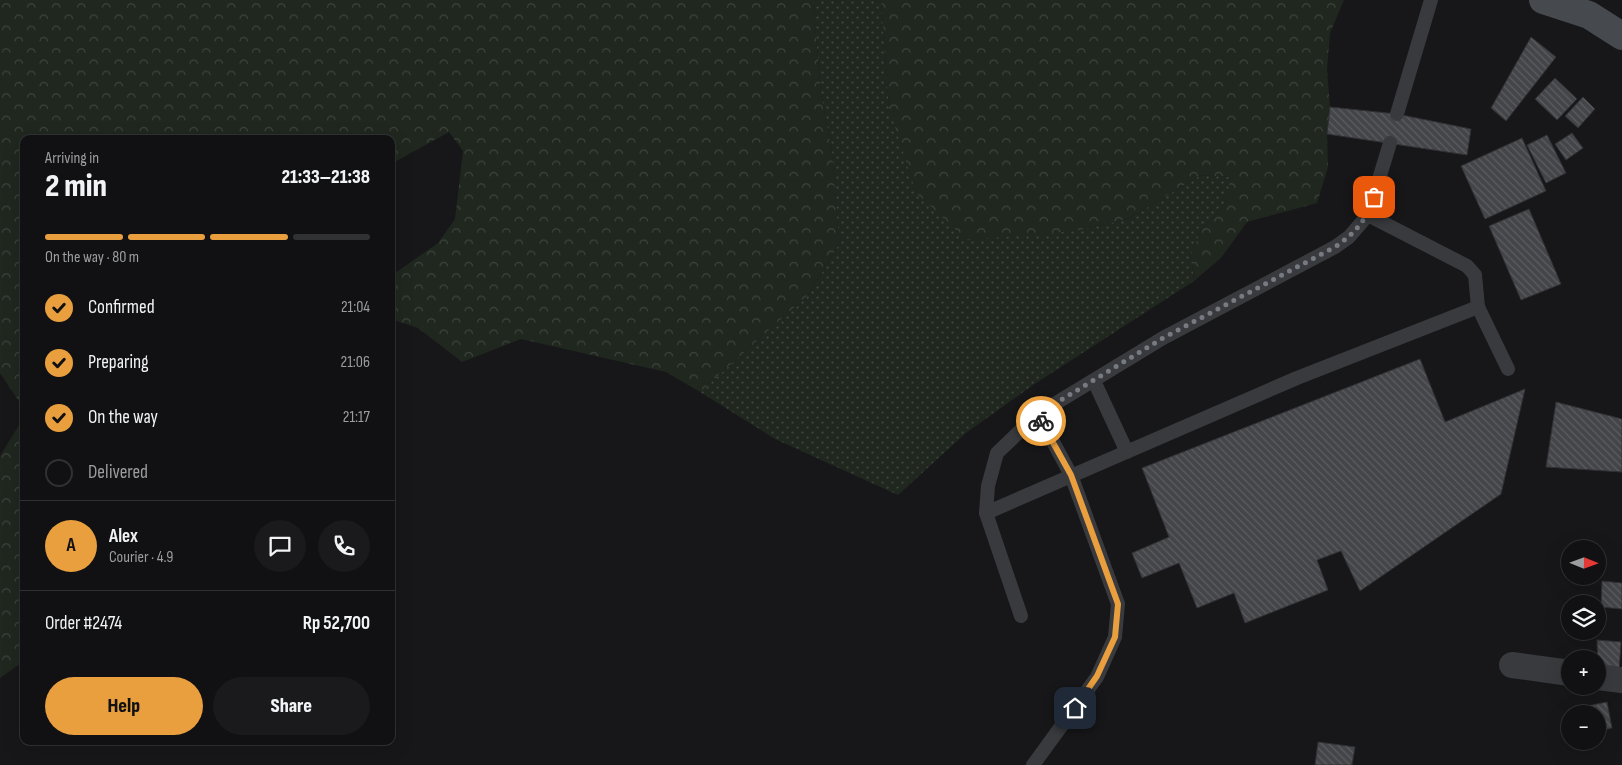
<!DOCTYPE html>
<meta charset="utf-8">
<style>
:root{--surface:#111113;--page:#1a1a1c;--text:#f1f3f6;--muted:#9c9da0;--line:#303133;--accent:#ea9f3e}
body{margin:0;font-family:"Sofia Sans Condensed",sans-serif;background:var(--page);color:var(--text);height:100vh;display:flex;flex-direction:column;font-size:19px;white-space:nowrap}
*{box-sizing:border-box;margin:0}
p{font-size:16px;color:var(--muted)}
.icon{flex:none;width:28px;height:28px;fill:none;stroke:currentColor;stroke-width:2;stroke-linecap:round;stroke-linejoin:round}
.map{position:relative;flex:1;overflow:hidden}
.panel{position:absolute;left:20px;top:135px;width:375px;height:610px;display:flex;flex-direction:column;background:var(--surface);border-radius:10px;box-shadow:0 5px 20px #0002,0 0 0 1px var(--line)}
.panel>*{flex:none}
.needle{width:32px;rotate:91deg}
.tools{position:absolute;left:1561px;top:540px;display:grid;gap:10px}
.tools a{display:grid;place-items:center;width:45px;height:45px;border-radius:50%;background:var(--surface);box-shadow:0 5px 20px #0002,0 0 0 1px var(--line);font-size:25px}
.pin{position:absolute;display:grid;place-items:center;width:42px;height:42px;color:#fff;margin:-21px;border-radius:10px;box-shadow:0 2px 8px #0006}
.courier{position:absolute;display:grid;place-items:center;width:50px;height:50px;margin:-25px;border:4px solid #ea9f3e;border-radius:50%;background:#fff;color:#222;box-shadow:0 1px 6px #0007}
.headline em{font-style:normal;font-weight:800}
.headline div{display:flex;flex-direction:column-reverse}
.headline{display:flex;align-items:center;justify-content:space-between;height:85px;padding:0 25px}
h1{font-size:32px;font-weight:800;line-height:38px}
.bar{display:grid;grid-template-columns:repeat(4,1fr);gap:8px 5px;align-content:center;height:60px;padding:0 25px}
.bar i{height:6px;border-radius:4px;background:var(--line)}
.bar .selected{background:var(--accent)}
.bar p{grid-column:span 4}
.line{display:flex;align-items:center;gap:12px;padding:0 25px;border-top:1px solid var(--line)}
.line div{flex:1}
.round{display:grid;place-items:center;flex:none;width:52px;height:52px;border-radius:26px;background:var(--page)}
ol{padding:0 25px;list-style:none}
li{display:flex;align-items:center;gap:15px;height:55px}
li p{margin-inline-start:auto}
li .icon{padding:5px;border-radius:50%;background:var(--accent);color:#111;stroke-width:4}
li:last-child{color:var(--muted)}
li i{width:28px;height:28px;border:2px solid var(--line);border-radius:50%}
.button{display:flex;gap:10px;margin-top:auto;padding:10px 25px}
.button a{flex:1;height:58px;border-radius:30px;background:var(--accent);color:#111;font-size:20px;font-weight:800;line-height:58px;text-align:center}
.button a+a{background:var(--page);color:var(--text)}
.map>svg:first-child{display:block}
.grass{fill:url(#grass-dots)}
.forest{fill:url(#forest-crowns)}
.building{fill:url(#building-back-hatch);stroke:#313135}
.lines{fill:none;stroke-linecap:round;stroke-linejoin:round}
.service{stroke:#383a3e;stroke-width:14}
.minor{stroke:#383a3e;stroke-width:26}
.secondary{stroke:#46494e;stroke-width:28}
.done{stroke:#777a80;stroke-width:5;stroke-dasharray:0 9}
.route{stroke:#ea9f3e;stroke-width:6}
</style>
<div class="map">
<svg width="1622" height="765" viewBox="0 0 1622 765">
<defs>
<pattern id="grass-dots" width="8" height="8" patternUnits="userSpaceOnUse" patternTransform="scale(1.25)"><rect width="8" height="8" fill="#1f271f"/><path d="M2 2h.1M6 6h.1" fill="none" stroke="#3d443d" stroke-width="1.8" stroke-linecap="round"/></pattern>
<pattern id="forest-crowns" width="20" height="18" patternUnits="userSpaceOnUse" patternTransform="scale(1.25)"><rect width="20" height="18" fill="#1f271f"/><path d="M2 6a3 3 0 1 1 6 0M12 15a3 3 0 1 1 6 0" fill="none" stroke="#3d443d"/></pattern>
<pattern id="building-back-hatch" width="6" height="6" patternUnits="userSpaceOnUse" patternTransform="scale(1.25)"><rect width="6" height="6" fill="#444549"/><path d="M-1 5l2 2M0 0l6 6M5-1l2 2" fill="none" stroke="#5c5d61"/></pattern>
</defs>
<rect width="100%" height="100%" fill="#171719"/>
<!-- grass -->
<path class="grass" d="M813,0H881L889,108L1075,231L1128,219L1201,175L1232,177L1225,204L1201,230L1191,256L1194,281L1033,385L966,433L898,495L775,439L700,392L809,294L839,244L832,152L821,94Z"/>
<!-- forest -->
<g class="forest">
<path d="M0,0H813L821,94L832,152L839,244L809,294L700,392L666,372L521,339L462,362L418,328L391,319V276L438,243L455,219L463,151L449,132L391,164V139H24V409L0,373Z"/>
<path d="M881,0H1344L1330,33L1327,70L1330,107L1327,134L1328,167L1317,203L1247,222L1221,258L1194,281L1191,256L1201,230L1225,204L1231,177L1201,175L1128,219L1075,231L967,240L916,193L889,108Z"/>
<path d="M24,417V661L0,678V456Z"/>
</g>
<!-- building -->
<g class="building">
<path d="M1531,37L1556,57L1506,121L1491,108Z"/>
<path d="M1555,78L1577,99L1557,120L1535,99Z"/>
<path d="M1583,97L1595,109L1578,128L1565,116Z"/>
<path d="M1330,107L1397,114L1471,129L1467,155L1327,134Z"/>
<path d="M1572,133L1583,148L1566,160L1555,144Z"/>
<path d="M1547,135L1566,173L1546,183L1527,145Z"/>
<path d="M1522,138L1546,191L1485,219L1461,166Z"/>
<path d="M1529,209L1561,284L1521,300L1489,226Z"/>
<path d="M1420,359L1445,422L1525,389L1501,494L1360,591L1341,551L1317,560L1328,590L1245,623L1234,593L1197,608L1179,563L1142,578L1132,553L1169,537L1142,468Z"/>
<path d="M1556,402L1622,419V472L1546,467Z"/>
<path d="M1602,581L1622,583V609L1601,607Z"/>
<path d="M1597,640L1621,642L1619,671L1598,669Z"/>
<path d="M1607,702L1612,728L1598,731V714H1570V720L1568,710Z"/>
<path d="M1318,742L1355,747L1352,765H1315Z"/>
</g>
<g class="lines">
<!-- service -->
<g class="service">
<path d="M1397,114L1431,0"/>
<path d="M1368,215L1467,266L1475,275L1478,307L1508,369"/>
<path d="M1094,381L1127,452"/>
<path d="M986,513L1297,378L1478,307"/>
<path d="M1021,616L986,513L988,486L997,453L1038,414L1163,338L1335,247L1349,237L1368,215L1390,143"/>
<path d="M1033,765L1097,677L1115,637L1118,604L1071,475L1038,414"/>
</g>
<!-- minor -->
<g class="minor">
<path d="M1512,665L1570,673"/>
<path d="M1598,677L1622,680"/>
</g>
<!-- secondary -->
<path class="secondary" d="M1543,0L1589,15L1622,36"/>
</g>
<g class="lines">
<!-- done -->
<path class="done" d="M1041,421L1038,414L1163,338L1335,247C1354,234 1367,220 1374,197"/>
<!-- route -->
<path class="route" d="M1041,421L1071,475L1118,604L1115,637L1097,676L1075,708"/>
</g>
</svg>
<div class="tools">
<a><svg class="needle" viewBox="-14 -14 28 28"><path d="M0-13l5 13h-10z" fill="#e53935"/><path d="M0 13l5-13h-10z" fill="#9c9da0"/></svg></a>
<a><svg class="icon" aria-label="layers" viewBox="0 0 24 24"><path d="M12 4l9 5-9 5-9-5zM3 14l9 5 9-5"/></svg></a>
<a>+</a>
<a>−</a>
</div>
<div class="pin" style="left:1374px;top:197px;background:#ea580c"><svg class="icon" aria-label="bag" viewBox="0 0 24 24"><path d="M5 8h14l-1 12H6zM9 8a3 3 0 0 1 6 0"/></svg></div>
<div class="pin" style="left:1075px;top:708px;background:#1f2937"><svg class="icon" aria-label="home" viewBox="0 0 24 24"><path d="M3 11l9-7 9 7M6 9v11h12V9"/></svg></div>
<div class="courier" style="left:1041px;top:421px"><svg class="icon" aria-label="bike" viewBox="0 0 24 24"><circle cx="6" cy="16" r="4"/><circle cx="18" cy="16" r="4"/><path d="M6 16l4-8h5l3 8M10 8l3 8H6M13 5h3"/></svg></div>
<section class="panel">
<div class="headline"><div><h1>2 min</h1><p>Arriving in</p></div><em>21:33–21:38</em></div>
<div class="bar"><i class="selected"></i><i class="selected"></i><i class="selected"></i><i></i><p>On the way · 80 m</p></div>
<ol>
<li><svg class="icon" aria-label="check" viewBox="0 0 24 24"><path d="M5 12l5 5 9-10"/></svg>Confirmed<p>21:04</p></li>
<li><svg class="icon" aria-label="check" viewBox="0 0 24 24"><path d="M5 12l5 5 9-10"/></svg>Preparing<p>21:06</p></li>
<li><svg class="icon" aria-label="check" viewBox="0 0 24 24"><path d="M5 12l5 5 9-10"/></svg>On the way<p>21:17</p></li>
<li><i></i>Delivered</li>
</ol>
<div class="line" style="height:90px"><b class="round" style="background:var(--accent);color:#111">A</b><div><b>Alex</b><p>Courier · 4.9</p></div><a class="round"><svg class="icon" aria-label="chat" viewBox="0 0 24 24"><path d="M4 5h16v11H9l-5 4z"/></svg></a><a class="round"><svg class="icon" aria-label="phone" viewBox="0 0 24 24"><path d="M5 4h4l2 5-3 2q2 4 5 5l2-3 5 2v4C11 20 4 13 5 4z"/></svg></a></div>
<div class="line" style="height:65px"><div>Order #2474</div><b>Rp 52,700</b></div>
<div class="button"><a>Help</a><a>Share</a></div>
</section>
</div>
